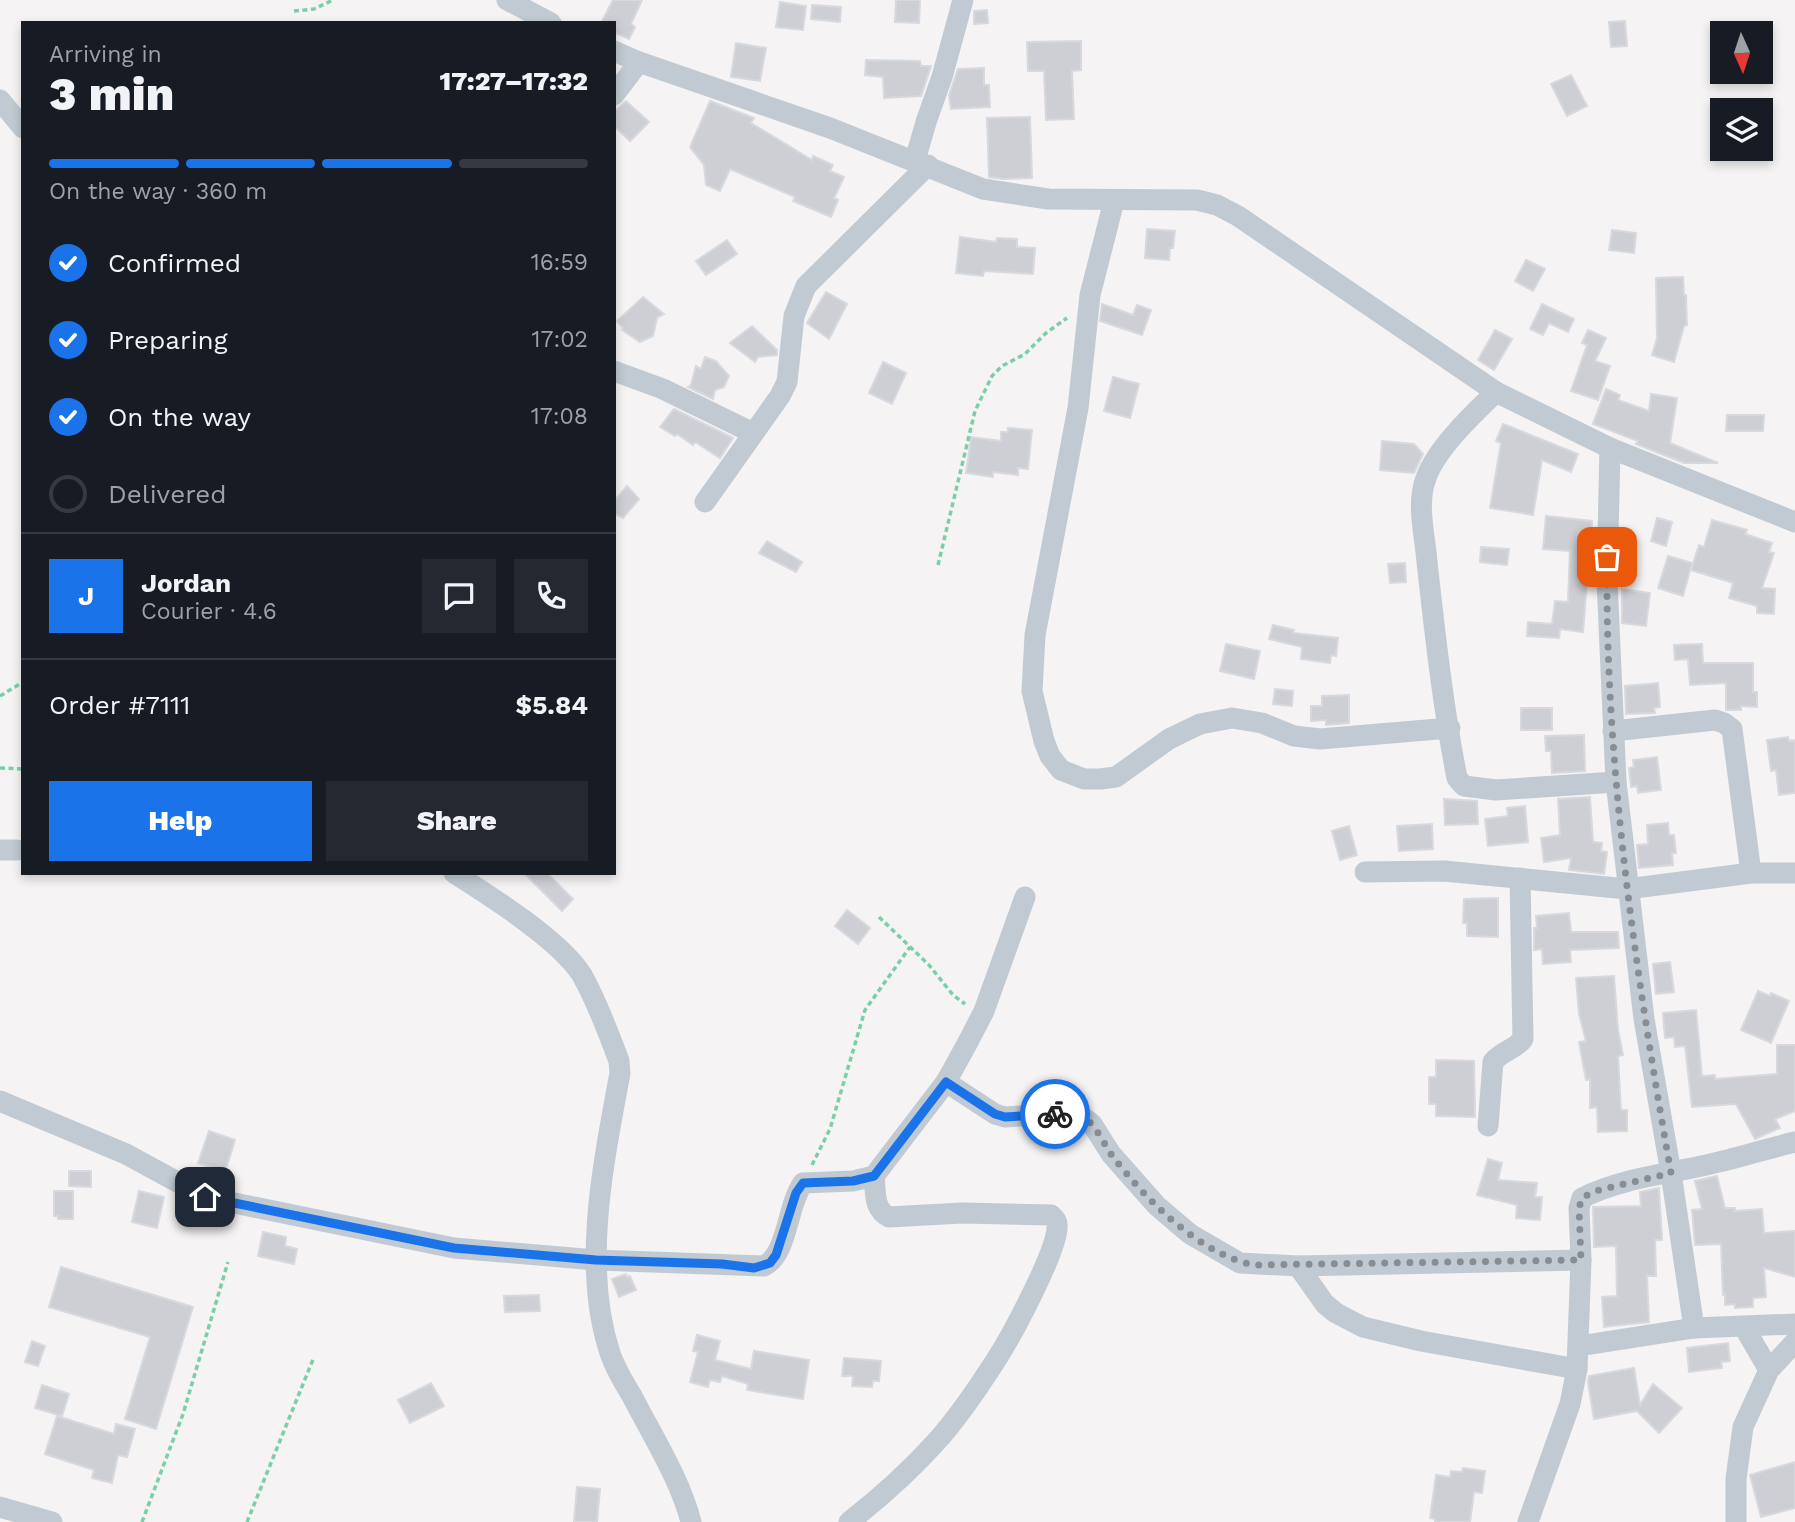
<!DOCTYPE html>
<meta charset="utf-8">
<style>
:root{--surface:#171b24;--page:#242831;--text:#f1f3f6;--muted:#9ea1a6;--line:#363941;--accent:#1a73e8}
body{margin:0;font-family:"Work Sans",sans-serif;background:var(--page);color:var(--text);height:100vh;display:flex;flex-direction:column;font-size:26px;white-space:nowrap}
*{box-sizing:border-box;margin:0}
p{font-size:23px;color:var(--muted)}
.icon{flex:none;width:38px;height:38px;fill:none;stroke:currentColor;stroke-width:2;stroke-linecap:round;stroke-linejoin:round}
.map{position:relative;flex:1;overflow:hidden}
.details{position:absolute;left:21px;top:21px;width:595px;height:854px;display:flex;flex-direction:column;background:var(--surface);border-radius:0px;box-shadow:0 4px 10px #0003}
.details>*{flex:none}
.needle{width:46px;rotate:177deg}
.fabs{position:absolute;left:1710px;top:21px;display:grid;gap:14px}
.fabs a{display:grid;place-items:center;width:63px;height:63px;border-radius:0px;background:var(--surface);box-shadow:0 4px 10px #0003;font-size:35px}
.pin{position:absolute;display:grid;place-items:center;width:60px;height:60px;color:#fff;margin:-30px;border-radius:14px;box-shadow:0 4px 10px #0006}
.courier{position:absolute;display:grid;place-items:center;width:70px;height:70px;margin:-35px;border:5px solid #1a73e8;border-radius:50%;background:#fff;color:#222;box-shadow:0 2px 9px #0007}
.summary em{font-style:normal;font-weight:800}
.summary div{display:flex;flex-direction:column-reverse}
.summary{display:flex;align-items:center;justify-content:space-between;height:119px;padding:0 28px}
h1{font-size:46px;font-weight:800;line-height:52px}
.bar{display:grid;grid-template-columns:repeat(4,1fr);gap:10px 7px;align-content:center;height:84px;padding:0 28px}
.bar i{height:9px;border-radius:5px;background:var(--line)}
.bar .current{background:var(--accent)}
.bar p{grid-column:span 4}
.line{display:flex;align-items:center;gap:18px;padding:0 28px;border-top:2px solid var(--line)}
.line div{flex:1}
.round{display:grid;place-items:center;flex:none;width:74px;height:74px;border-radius:0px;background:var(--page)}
ol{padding:0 28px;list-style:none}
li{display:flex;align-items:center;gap:21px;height:77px}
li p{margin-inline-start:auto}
li .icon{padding:7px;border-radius:50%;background:var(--accent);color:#fff;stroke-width:4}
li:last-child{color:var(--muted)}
li i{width:38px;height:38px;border:4px solid var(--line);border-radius:50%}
.action{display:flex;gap:14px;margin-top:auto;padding:14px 28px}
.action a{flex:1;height:80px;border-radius:0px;background:var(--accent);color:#fff;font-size:28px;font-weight:800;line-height:80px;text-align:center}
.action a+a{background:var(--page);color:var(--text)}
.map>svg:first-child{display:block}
.building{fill:#cdcfd5;stroke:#d7d9de;stroke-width:2}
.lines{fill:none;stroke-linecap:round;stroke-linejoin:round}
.path{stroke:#7ad0a6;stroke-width:3.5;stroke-dasharray:5 3.5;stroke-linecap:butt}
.street{stroke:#c1cad2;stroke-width:21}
.done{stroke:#868d94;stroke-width:7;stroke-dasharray:0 12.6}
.route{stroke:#1a73e8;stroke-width:9}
</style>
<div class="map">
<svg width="1795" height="1522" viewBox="0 0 1795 1522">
<rect width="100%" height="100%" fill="#f5f3f3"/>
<!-- building -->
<g class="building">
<path d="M613,0H642L631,24L635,27L629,39L614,32V23H601Z"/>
<path d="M896,0H920L919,23L895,22Z"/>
<path d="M780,2L806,6L803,30L776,27Z"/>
<path d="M812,5L841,7L840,22L811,19Z"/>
<path d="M987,10L988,23L974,24V11Z"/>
<path d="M1625,21L1627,46L1611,47L1609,22Z"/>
<path d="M1081,41V70L1072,71L1074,119L1046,120L1044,71H1028L1027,42Z"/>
<path d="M736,43L766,48L760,81L731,77Z"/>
<path d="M866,60L920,61L921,66H931L921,96L884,98L883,77L865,75Z"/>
<path d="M984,68V85H989L990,107L951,109L949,95L958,69Z"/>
<path d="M1571,75L1587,106L1567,116L1551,84Z"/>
<path d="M626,101L649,122L630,141L614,126V112Z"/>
<path d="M710,101L754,118L751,123L812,160L813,156L833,165L830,171L844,177L834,198L838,200L831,217L793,201L795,197L730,169L720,191L706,185L704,165L690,147Z"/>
<path d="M1030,117L1032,178L1004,179L989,177L987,118Z"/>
<path d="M1147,229L1175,231L1173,248H1170L1169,260L1145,258Z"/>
<path d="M1612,230L1636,233L1634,253L1609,250Z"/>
<path d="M960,237L996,242L997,238L1017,239V247L1035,248L1033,274L984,271L983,276L956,273Z"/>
<path d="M727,240L737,254L706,275L696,261Z"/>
<path d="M1526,260L1545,269L1533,291L1515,281Z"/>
<path d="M1683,277L1684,295H1686L1687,325L1684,326L1674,362L1652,355L1657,338L1656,278Z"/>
<path d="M826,292L847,304L829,339L807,323Z"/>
<path d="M643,297L664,314L657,318L653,336L640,342L622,330L623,328L617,321Z"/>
<path d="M1102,304L1133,315L1137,305L1151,310L1142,335L1100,321Z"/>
<path d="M1542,304L1574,319L1568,332L1549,323L1543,335L1530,329Z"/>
<path d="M752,326L777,350V355L758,357L755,362L730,343Z"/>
<path d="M1495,330L1512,339L1494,370L1478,360Z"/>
<path d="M1588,330L1606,338L1595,361L1610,366L1598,400L1571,391L1587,345L1582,343Z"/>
<path d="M705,357L716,361L729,376L724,387L715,390L713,399L688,387L691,385L696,366L701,369Z"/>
<path d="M883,362L906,373L892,404L869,393Z"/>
<path d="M1113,377L1139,384L1130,418L1104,411Z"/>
<path d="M1606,389L1620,395L1618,400L1649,411L1651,394L1677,398L1670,443L1718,463H1684L1636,444L1638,441L1593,424Z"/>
<path d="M674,409L733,438L720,458L695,442L693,445L677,434L675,436L660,427Z"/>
<path d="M1727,415H1764L1763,431H1726Z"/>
<path d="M1503,424L1578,454L1571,472L1542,460L1533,515L1490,508L1501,443L1496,441Z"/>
<path d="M1008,428L1032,430L1028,469L1018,468V475L993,472V477L966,473L971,437L1001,441V432H1008Z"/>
<path d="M1382,441L1414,444L1423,454L1414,473L1380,470Z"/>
<path d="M627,486L639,499L623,518L614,513V501Z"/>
<path d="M1546,516L1592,521L1583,632L1560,629L1559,638L1527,636L1528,622L1552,624L1555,601L1568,602L1570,551L1543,549Z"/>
<path d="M1657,518L1672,522L1666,546L1651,541Z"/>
<path d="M1712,520L1747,530L1745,534L1772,543L1769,552L1774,553L1762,588L1775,589L1774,614L1757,613V606L1729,598L1733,583L1691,570L1699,545L1704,547Z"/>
<path d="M767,541L802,562L796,572L759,553Z"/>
<path d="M1481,547L1509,549L1507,565L1480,562Z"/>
<path d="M1668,556L1692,563L1683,596L1658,588Z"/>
<path d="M1405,563L1406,582L1390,583L1388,564Z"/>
<path d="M1622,589L1650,593L1646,626L1622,623Z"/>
<path d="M1273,625L1294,630L1293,633L1338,638L1336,656L1331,655L1330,663L1301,659L1302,647L1269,639Z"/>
<path d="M1226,644L1260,651L1254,679L1220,671Z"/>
<path d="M1702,644L1703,663H1753V692H1757V707L1741,706V710H1726V683L1690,685L1688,659L1675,660L1674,645Z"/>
<path d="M1658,683L1660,707L1654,708L1655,713L1626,714L1625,686Z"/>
<path d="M1275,689L1293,691L1292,706L1273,704Z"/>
<path d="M1349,695V723L1326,725V720L1311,721V706H1322V696Z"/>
<rect x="1521" y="708" width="31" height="22"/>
<path d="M1584,735L1585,771L1552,773L1551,751H1546L1545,736Z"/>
<path d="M1788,737L1789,741L1795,740V793L1779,795L1776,770L1771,771L1767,740Z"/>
<path d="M1657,757L1661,790L1638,793L1637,786L1631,787L1629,768L1634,767L1633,760Z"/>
<path d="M1590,797L1593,842L1602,843L1601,851L1607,852L1604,874L1569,870L1571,858L1544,862L1541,838L1560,835L1558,799Z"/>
<path d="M1444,799L1477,801L1478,824L1445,825Z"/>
<path d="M1525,806L1528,842L1488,846L1485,819L1508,816L1507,808Z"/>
<path d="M1668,823L1669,835H1674L1676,853H1672L1673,865L1639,868L1637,845L1648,844L1647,825Z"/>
<path d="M1432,824L1433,849L1399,851L1397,826Z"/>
<path d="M1349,826L1357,855L1340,860L1332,831Z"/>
<path d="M524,873H547L573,899L562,911Z"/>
<path d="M1498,898V937L1467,936V923H1463L1464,899Z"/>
<path d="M847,910L870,928L858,944L835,926Z"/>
<path d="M1569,913L1571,932H1618L1619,948L1570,950L1571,962L1543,964L1542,949L1534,950V928H1537L1536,916Z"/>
<path d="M1670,962L1674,992L1656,994L1653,964Z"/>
<path d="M1614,976L1618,1030L1623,1055L1618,1056L1621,1110H1627V1131L1598,1132L1597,1107L1590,1108V1079L1586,1080L1579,1042L1586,1041L1579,1014L1576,978Z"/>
<path d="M1758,991L1770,996L1771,993L1789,1001L1771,1043L1741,1030Z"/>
<path d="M1696,1010L1702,1076L1715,1075V1079L1777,1074V1045H1795V1111L1775,1119L1780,1128L1755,1139L1736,1104L1692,1107L1685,1046L1675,1047L1674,1037L1665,1038L1663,1013Z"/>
<path d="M1436,1060L1474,1061L1475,1117L1436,1116V1104H1429V1077H1436Z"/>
<path d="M209,1131L235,1140L225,1172L198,1163Z"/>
<path d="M1488,1159L1502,1163L1498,1180L1537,1183L1535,1197H1542L1540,1220L1516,1218L1517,1205L1477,1195Z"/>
<path d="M69,1171H91V1187L69,1186Z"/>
<path d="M1717,1176L1725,1208H1735V1211L1762,1209L1764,1233L1795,1231V1277L1764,1268L1766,1297L1753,1298V1307L1735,1308V1304L1725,1305V1294L1723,1295L1721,1244L1695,1245L1692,1210L1702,1209L1695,1181Z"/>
<path d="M1659,1188L1662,1240H1655L1656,1276H1647L1649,1322L1604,1327L1602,1297L1617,1296L1616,1246L1594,1247L1593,1207L1641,1206L1640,1192Z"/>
<path d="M54,1191H73V1219H58V1216H54Z"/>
<path d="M139,1191L164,1197L157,1228L132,1222Z"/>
<path d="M263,1232L286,1237L285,1246L297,1249L294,1264L258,1256Z"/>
<path d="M61,1267L193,1307L156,1429L125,1419L150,1337L49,1307Z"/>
<path d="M626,1274L627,1277L630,1276L636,1290L619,1297L612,1279Z"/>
<path d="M539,1295L540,1311L505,1312L504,1296Z"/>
<path d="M697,1335L720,1341L715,1360L751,1369L754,1351L809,1360L803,1399L747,1390L748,1384L722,1376L720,1382L710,1380L708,1387L690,1382L698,1352L693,1351Z"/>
<path d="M32,1341L45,1346L38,1366L25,1362Z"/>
<path d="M1728,1343L1730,1361L1721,1362L1722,1368L1689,1372L1687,1348Z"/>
<path d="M844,1358L881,1361L879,1381H873L872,1387L852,1386L853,1376H842Z"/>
<path d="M1634,1368L1640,1405L1653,1384L1682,1408L1659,1433L1637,1411L1594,1419L1588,1382L1589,1376Z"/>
<path d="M431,1383L444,1406L410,1423L398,1400Z"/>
<path d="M42,1385L69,1394L62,1416L35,1408Z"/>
<path d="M57,1416L114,1434L116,1424L135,1429L127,1457L118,1455L112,1483L92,1478L94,1470L45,1454Z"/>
<path d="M1795,1462V1508L1761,1517L1750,1475Z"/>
<path d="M1463,1468L1485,1471L1482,1493L1474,1492L1470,1522H1435V1519L1430,1518L1436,1475L1450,1477L1451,1471L1462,1472Z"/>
<path d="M577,1487L600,1489L597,1522H574Z"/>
</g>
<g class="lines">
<!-- path -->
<g class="path">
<path d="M294,11L314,9L333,0"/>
<path d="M938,565L975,411L992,376L1002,366L1025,354L1046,333L1067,318"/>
<path d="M0,696L23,682"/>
<path d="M0,768L23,769"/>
<path d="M879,917L929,965L953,995L965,1004"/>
<path d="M812,1165L830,1129L865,1010L910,947"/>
<path d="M142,1522L183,1414L228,1262"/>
<path d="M247,1522L314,1357"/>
</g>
<!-- street -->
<g class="street">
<path d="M507,0L551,23"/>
<path d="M614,51L639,62L830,128L983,189L1048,199L1197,200L1217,205L1238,216L1496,392L1610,448L1795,522"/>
<path d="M614,95L639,62"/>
<path d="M0,100L23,128"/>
<path d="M915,160L927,119L942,77L963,0"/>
<path d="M1114,201L1090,295L1078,408L1035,635L1032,691L1044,741L1050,756L1061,770L1084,779H1100L1116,777L1169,739L1200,724L1232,718L1262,723L1294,736L1320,739L1450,728"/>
<path d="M614,371L663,389L753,433"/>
<path d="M1496,392C1474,413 1436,449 1426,478C1416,504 1425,535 1427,562C1435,634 1443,707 1457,778L1464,786L1496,790L1616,782"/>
<path d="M1610,448L1607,580L1616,782L1644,1019L1671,1173L1694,1328"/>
<path d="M705,502L780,396L787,382L794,316L806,286L928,165"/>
<path d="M1613,731L1715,720L1724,723L1732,729L1751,873"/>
<path d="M0,850H17"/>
<path d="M1365,872L1444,871L1627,889L1751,873H1795"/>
<path d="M454,873C490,896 560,940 582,975C596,1000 609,1034 619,1061L620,1073C604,1160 581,1266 610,1353C615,1368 624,1383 632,1396C652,1435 680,1479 691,1522"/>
<path d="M946,1082L995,1114L1005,1117L1066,1113L1080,1115L1092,1124L1111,1154L1157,1206L1190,1234L1240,1263L1298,1266L1581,1260"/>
<path d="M0,1101L126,1154L205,1197L454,1248L596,1260L764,1266C788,1254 787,1205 803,1183L853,1181L874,1176L946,1082L968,1042L984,1011L1025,897"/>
<path d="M1488,1126L1493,1062C1501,1051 1515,1050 1523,1039L1520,878"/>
<path d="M1298,1266L1325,1304L1336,1313L1363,1327L1421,1341L1577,1369"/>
<path d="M1744,1327L1769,1370"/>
<path d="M1579,1346L1694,1328L1795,1324"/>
<path d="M0,1507L52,1522"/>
<path d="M849,1522C881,1497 908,1473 936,1442C958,1418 978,1388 996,1360C1011,1337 1056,1253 1057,1228C1058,1222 1056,1219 1051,1215L962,1213L889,1217C873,1209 876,1192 874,1176"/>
<path d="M1528,1522L1570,1404L1577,1369L1581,1260L1579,1208L1582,1198C1619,1179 1666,1174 1706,1165C1736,1159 1765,1149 1795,1142"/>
<path d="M1736,1522V1479L1743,1427L1769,1370L1795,1342"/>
</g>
</g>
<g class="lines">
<!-- done -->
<path class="done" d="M1055,1114C1063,1113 1073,1112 1081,1116C1096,1124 1102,1141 1111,1154C1143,1197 1201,1256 1255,1265L1581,1260L1579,1208L1582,1198L1595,1191L1671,1173C1635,970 1605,765 1607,557"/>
<!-- route -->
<path class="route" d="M205,1197L454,1248L596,1260L722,1264L754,1268L770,1263L776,1255L796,1193L803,1183L853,1181L874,1176L946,1082L995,1114L1005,1117L1055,1114"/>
</g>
</svg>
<div class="fabs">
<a><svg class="needle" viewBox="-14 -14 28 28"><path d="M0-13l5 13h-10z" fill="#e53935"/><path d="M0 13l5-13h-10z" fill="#9ea1a6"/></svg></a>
<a><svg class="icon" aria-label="layers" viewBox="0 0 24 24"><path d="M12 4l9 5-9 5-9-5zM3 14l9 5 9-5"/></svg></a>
</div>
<div class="pin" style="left:1607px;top:557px;background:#ea580c"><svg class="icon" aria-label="bag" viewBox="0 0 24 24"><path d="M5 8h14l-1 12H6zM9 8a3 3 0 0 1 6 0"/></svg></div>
<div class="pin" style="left:205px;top:1197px;background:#1f2937"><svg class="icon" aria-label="home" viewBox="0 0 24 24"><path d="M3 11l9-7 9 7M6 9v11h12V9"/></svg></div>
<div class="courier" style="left:1055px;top:1114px"><svg class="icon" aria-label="bike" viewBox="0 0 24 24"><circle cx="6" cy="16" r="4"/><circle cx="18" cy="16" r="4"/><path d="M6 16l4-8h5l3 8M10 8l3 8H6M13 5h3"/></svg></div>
<section class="details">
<div class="summary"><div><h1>3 min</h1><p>Arriving in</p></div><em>17:27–17:32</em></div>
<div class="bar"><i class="current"></i><i class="current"></i><i class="current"></i><i></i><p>On the way · 360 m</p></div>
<ol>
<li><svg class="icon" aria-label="check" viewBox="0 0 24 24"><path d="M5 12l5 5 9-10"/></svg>Confirmed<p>16:59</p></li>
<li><svg class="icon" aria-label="check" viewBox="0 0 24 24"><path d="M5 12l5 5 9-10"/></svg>Preparing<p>17:02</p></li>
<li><svg class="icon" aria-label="check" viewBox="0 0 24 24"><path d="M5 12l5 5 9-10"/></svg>On the way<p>17:08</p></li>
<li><i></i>Delivered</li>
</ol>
<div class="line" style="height:126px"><b class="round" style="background:var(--accent);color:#fff">J</b><div><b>Jordan</b><p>Courier · 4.6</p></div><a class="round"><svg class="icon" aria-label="chat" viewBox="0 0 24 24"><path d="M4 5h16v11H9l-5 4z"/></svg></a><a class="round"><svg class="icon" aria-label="phone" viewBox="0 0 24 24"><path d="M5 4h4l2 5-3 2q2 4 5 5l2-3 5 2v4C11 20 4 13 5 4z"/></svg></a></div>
<div class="line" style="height:91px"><div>Order #7111</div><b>$5.84</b></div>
<div class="action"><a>Help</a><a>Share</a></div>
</section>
</div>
